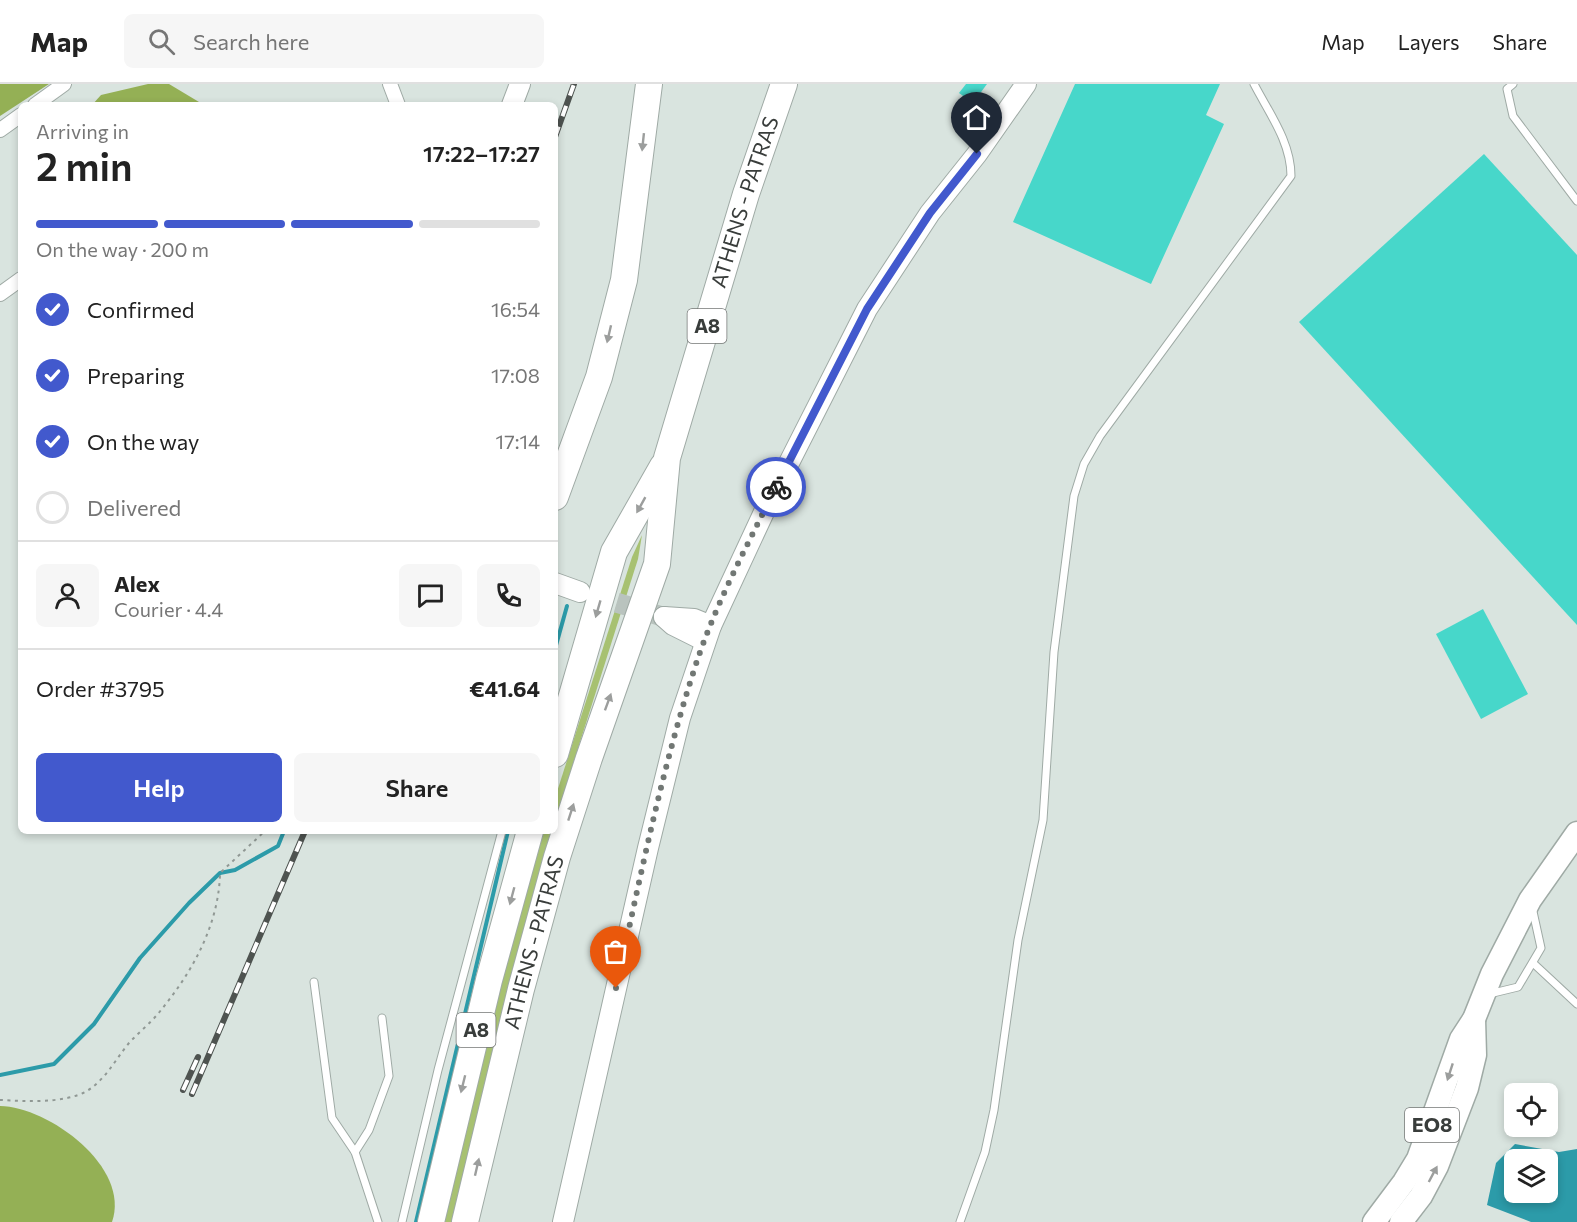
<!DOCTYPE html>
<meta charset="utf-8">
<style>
:root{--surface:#fff;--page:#f6f6f6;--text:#222;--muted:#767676;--line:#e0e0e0;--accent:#4259cd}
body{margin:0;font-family:Commissioner,sans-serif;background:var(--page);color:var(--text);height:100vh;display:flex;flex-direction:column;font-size:22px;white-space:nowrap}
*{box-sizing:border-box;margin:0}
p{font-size:20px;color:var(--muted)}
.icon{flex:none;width:33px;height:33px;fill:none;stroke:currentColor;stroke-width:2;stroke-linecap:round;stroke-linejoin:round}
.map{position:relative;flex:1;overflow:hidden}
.details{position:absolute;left:18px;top:18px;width:540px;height:732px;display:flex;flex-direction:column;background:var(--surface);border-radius:9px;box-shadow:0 3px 9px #0003}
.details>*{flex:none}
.controls{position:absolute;left:1504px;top:999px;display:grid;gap:12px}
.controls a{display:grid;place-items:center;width:54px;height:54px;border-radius:9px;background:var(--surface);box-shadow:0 3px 9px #0003;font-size:30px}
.pin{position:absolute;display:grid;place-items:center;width:51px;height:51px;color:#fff;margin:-62px -26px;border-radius:50% 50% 50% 0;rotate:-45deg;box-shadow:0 0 6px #0007}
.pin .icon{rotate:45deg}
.courier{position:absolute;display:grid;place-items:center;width:60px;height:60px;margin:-30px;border:4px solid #4259cd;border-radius:50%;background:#fff;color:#222;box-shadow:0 2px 8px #0007}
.summary em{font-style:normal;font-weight:600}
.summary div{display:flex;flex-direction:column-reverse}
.summary{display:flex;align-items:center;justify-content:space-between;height:102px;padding:0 18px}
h1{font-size:39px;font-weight:600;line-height:45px}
.bar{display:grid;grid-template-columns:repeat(4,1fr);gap:9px 6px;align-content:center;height:72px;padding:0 18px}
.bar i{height:8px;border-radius:4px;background:var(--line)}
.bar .on{background:var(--accent)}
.bar p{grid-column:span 4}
.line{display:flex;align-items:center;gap:15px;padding:0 18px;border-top:2px solid var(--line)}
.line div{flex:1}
.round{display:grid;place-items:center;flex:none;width:63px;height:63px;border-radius:9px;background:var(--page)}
ol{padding:0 18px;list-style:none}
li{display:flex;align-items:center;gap:18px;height:66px}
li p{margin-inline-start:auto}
li .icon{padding:6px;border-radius:50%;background:var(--accent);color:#fff;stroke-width:4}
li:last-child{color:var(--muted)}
li i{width:33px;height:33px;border:3px solid var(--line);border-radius:50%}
.cta{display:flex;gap:12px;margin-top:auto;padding:12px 18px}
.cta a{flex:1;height:69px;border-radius:9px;background:var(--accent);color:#fff;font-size:24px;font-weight:600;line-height:69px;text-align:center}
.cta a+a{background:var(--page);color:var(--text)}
header{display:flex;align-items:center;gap:36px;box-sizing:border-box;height:84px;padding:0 30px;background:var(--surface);border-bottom:2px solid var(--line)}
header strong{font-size:28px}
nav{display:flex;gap:33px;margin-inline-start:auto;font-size:21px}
.search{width:420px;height:54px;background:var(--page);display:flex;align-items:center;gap:15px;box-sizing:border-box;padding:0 21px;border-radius:9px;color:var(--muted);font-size:22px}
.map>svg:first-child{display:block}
.green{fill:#a7c171}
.forest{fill:#94b055}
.water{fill:#2c9ba9;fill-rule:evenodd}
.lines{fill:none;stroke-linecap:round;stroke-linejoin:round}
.stream{stroke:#2c9ba9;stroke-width:4}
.building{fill:#47d7ca}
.secondary-tunnel{stroke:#b9c3be;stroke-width:20;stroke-dasharray:20 10;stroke-linecap:butt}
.lane-casing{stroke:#9faaa5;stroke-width:9}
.street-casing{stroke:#9faaa5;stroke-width:16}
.secondary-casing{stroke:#9faaa5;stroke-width:22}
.primary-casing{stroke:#9faaa5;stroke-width:25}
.highway-casing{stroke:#9faaa5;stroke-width:28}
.path{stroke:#909894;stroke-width:2;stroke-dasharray:3 4.5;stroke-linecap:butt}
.lane{stroke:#fff;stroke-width:7}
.street{stroke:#fff;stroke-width:14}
.secondary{stroke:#fff;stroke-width:20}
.primary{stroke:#fff;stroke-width:22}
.highway{stroke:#fff;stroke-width:26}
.rail-casing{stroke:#4e5350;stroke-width:6}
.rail{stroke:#fff;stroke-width:4;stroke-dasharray:11;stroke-linecap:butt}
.oneway{fill:#9c9e9d}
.done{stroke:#717774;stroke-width:6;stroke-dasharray:0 10.8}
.route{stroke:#4259cd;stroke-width:8}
.labels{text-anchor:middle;stroke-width:4.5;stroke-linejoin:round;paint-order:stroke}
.shield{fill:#fff;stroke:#747776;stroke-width:1.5}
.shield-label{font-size:20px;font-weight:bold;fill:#393d3b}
.street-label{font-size:21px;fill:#393d3b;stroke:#fff}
</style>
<header>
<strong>Map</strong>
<div class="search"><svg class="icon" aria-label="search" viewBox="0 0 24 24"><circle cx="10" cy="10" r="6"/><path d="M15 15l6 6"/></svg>Search here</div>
<nav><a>Map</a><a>Layers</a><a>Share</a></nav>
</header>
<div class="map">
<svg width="1577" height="1138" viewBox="0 0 1577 1138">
<rect width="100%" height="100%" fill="#d9e4df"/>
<!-- green -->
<g class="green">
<path d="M642,451L638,475L555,737V714L632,473Z"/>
<path d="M544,747H552L508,903L452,1138H444L501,900Z"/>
</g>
<!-- forest -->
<g class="forest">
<path d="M0,0H49L0,32Z"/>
<path d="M148,0H169L204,21H92L101,11Z"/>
<path d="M0,1022C49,1023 131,1083 112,1138H0Z"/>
</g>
<!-- water -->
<path class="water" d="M1515,1060L1559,1068L1577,1065V1138H1531L1487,1121L1496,1079ZM1515,1076H1548V1108H1515Z"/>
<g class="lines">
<!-- stream -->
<g class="stream">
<path d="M555,565L567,522"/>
<path d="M0,991L54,980L94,940L140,874L189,819L220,789L235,786L278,762L284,747"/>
<path d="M416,1138L508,747"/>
</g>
</g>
<!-- building -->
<g class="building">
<path d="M966,0H987L973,19L959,9Z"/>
<path d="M1075,0H1220L1206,31L1224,40L1151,200L1013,138Z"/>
<path d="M1484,70L1577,171V541L1299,238Z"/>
<path d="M1483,525L1528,610L1481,635L1436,550Z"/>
</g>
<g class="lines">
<!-- secondary-tunnel -->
<path class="secondary-tunnel" d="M588,510L664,533"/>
<!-- lane casing -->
<g class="lane-casing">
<g id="lane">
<path d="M1513,0L1507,5L1513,32L1577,117"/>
<path d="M1533,879L1577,920"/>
<path d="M314,898L332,1034L355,1068L378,1138"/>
<path d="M1489,910L1518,903L1541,864L1532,823"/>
<path d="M355,1068L369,1046L389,992L382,934"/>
<path d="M402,1138L438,986L502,747"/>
<path d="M960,1138L985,1068L994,1026L1018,856L1043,736L1054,568L1074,412L1084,380L1100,352L1291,92C1291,58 1269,29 1254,0"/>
</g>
</g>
<!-- street casing -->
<g class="street-casing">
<g id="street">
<path d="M390,0L398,21"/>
<path d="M35,21L64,0"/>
<path d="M0,46L21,31"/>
<path d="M0,210L21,195"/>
</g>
</g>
<!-- secondary casing -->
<g class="secondary-casing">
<g id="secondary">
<path d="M512,21L520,0"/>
<path d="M555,499L580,508"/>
<path d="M664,533L694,535L711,542"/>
<path d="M664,533L673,541L705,557"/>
<path d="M563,1138L648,764L680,634L711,542L764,428L867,225L930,129L977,70L1026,0"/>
</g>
</g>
<!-- primary casing -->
<g class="primary-casing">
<g id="primary">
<path d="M1374,1138L1404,1098L1418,1075L1461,955L1474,935L1492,890L1510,855L1530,816L1577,749"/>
<path d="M1401,1138L1421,1112L1437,1082L1467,1004L1475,971L1474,935"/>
</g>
</g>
<!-- highway casing -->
<g class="highway-casing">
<g id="highway">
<path d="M555,413L599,293L624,196L649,0"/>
<path d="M555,670L614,468L663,382"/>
<path d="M431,1138L489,896L530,747"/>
<path id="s1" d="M465,1138L521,905L557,773L589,674L657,480L667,374L746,110L784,0"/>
</g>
</g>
<!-- path -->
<path class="path" d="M0,1016C25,1017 64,1020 87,1007C106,995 115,976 129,959C139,948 152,938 161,926C193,887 219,840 220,789L265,747"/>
<!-- lane -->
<use href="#lane" class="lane"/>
<!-- street -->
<use href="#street" class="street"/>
<!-- secondary -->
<use href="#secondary" class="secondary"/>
<!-- primary -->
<use href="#primary" class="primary"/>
<!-- highway -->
<use href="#highway" class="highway"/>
<!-- rail casing -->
<g class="rail-casing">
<g id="rail">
<path d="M555,53L574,0"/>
<path d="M183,1006L198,973"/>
<path d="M192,1010L305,747"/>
</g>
</g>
<!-- rail -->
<use href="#rail" class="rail"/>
</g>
<!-- one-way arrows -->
<defs><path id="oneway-solid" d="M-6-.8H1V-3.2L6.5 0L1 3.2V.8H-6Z" transform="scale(1.5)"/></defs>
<g class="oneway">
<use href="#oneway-solid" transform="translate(643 58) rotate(96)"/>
<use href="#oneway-solid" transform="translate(609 250) rotate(103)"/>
<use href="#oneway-solid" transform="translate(641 421) rotate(119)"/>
<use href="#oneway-solid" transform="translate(598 525) rotate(106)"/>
<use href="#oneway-solid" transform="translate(608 618) rotate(-70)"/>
<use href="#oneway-solid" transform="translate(571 728) rotate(-72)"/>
<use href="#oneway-solid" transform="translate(512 812) rotate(105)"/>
<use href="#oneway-solid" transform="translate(1450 988) rotate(108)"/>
<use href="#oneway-solid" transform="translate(463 1000) rotate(104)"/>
<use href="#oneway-solid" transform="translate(477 1083) rotate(-77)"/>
<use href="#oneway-solid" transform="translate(1433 1090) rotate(-62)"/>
</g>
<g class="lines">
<!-- done -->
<path class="done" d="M616,904C640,795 662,683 697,577C717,517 748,460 776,403"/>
<!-- route -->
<path class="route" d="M776,403L867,225L930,129L977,70"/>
</g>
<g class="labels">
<!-- shield labels -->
<g class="shield">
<rect x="687.5" y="225" width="39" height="34" rx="4.5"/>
<rect x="456.5" y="929" width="39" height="34" rx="4.5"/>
<rect x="1405" y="1024" width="54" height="34" rx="4.5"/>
</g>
<g class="shield-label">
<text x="707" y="249">Α8</text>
<text x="476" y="953">Α8</text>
<text x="1432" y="1048">ΕΟ8</text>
</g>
<!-- street labels -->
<g class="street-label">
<text dy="7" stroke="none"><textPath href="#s1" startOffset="1060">ATHENS - PATRAS</textPath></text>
<text dy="7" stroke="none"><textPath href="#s1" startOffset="288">ATHENS - PATRAS</textPath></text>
</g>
</g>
</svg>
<div class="controls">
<a><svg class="icon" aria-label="locate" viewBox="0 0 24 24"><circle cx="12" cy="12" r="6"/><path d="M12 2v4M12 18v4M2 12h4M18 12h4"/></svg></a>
<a><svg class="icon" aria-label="layers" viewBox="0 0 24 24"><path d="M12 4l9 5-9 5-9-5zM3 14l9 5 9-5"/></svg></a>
</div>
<div class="pin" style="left:616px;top:904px;background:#ea580c"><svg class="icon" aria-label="bag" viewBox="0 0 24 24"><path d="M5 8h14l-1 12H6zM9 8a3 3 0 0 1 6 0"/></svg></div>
<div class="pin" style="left:977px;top:70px;background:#1f2937"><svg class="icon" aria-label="home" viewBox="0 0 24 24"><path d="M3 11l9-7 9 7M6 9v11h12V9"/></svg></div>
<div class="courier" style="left:776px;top:403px"><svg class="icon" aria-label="bike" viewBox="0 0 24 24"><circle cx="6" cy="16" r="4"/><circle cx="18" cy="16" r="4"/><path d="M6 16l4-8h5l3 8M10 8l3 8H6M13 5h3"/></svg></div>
<section class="details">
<div class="summary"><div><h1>2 min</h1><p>Arriving in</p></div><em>17:22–17:27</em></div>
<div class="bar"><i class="on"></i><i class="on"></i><i class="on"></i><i></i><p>On the way · 200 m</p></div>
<ol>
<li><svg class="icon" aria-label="check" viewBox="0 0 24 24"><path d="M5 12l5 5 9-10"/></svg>Confirmed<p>16:54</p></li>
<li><svg class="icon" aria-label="check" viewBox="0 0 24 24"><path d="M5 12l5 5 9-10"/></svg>Preparing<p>17:08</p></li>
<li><svg class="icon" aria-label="check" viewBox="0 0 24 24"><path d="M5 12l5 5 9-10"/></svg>On the way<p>17:14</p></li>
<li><i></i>Delivered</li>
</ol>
<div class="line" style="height:108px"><a class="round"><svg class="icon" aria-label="person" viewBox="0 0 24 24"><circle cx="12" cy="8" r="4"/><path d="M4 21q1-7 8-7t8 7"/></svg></a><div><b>Alex</b><p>Courier · 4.4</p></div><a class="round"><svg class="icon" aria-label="chat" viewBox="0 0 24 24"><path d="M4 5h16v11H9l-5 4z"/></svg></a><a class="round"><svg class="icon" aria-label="phone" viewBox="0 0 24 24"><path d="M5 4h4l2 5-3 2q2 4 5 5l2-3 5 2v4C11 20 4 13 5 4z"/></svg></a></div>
<div class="line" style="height:78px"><div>Order #3795</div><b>€41.64</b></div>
<div class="cta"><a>Help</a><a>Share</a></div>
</section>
</div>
